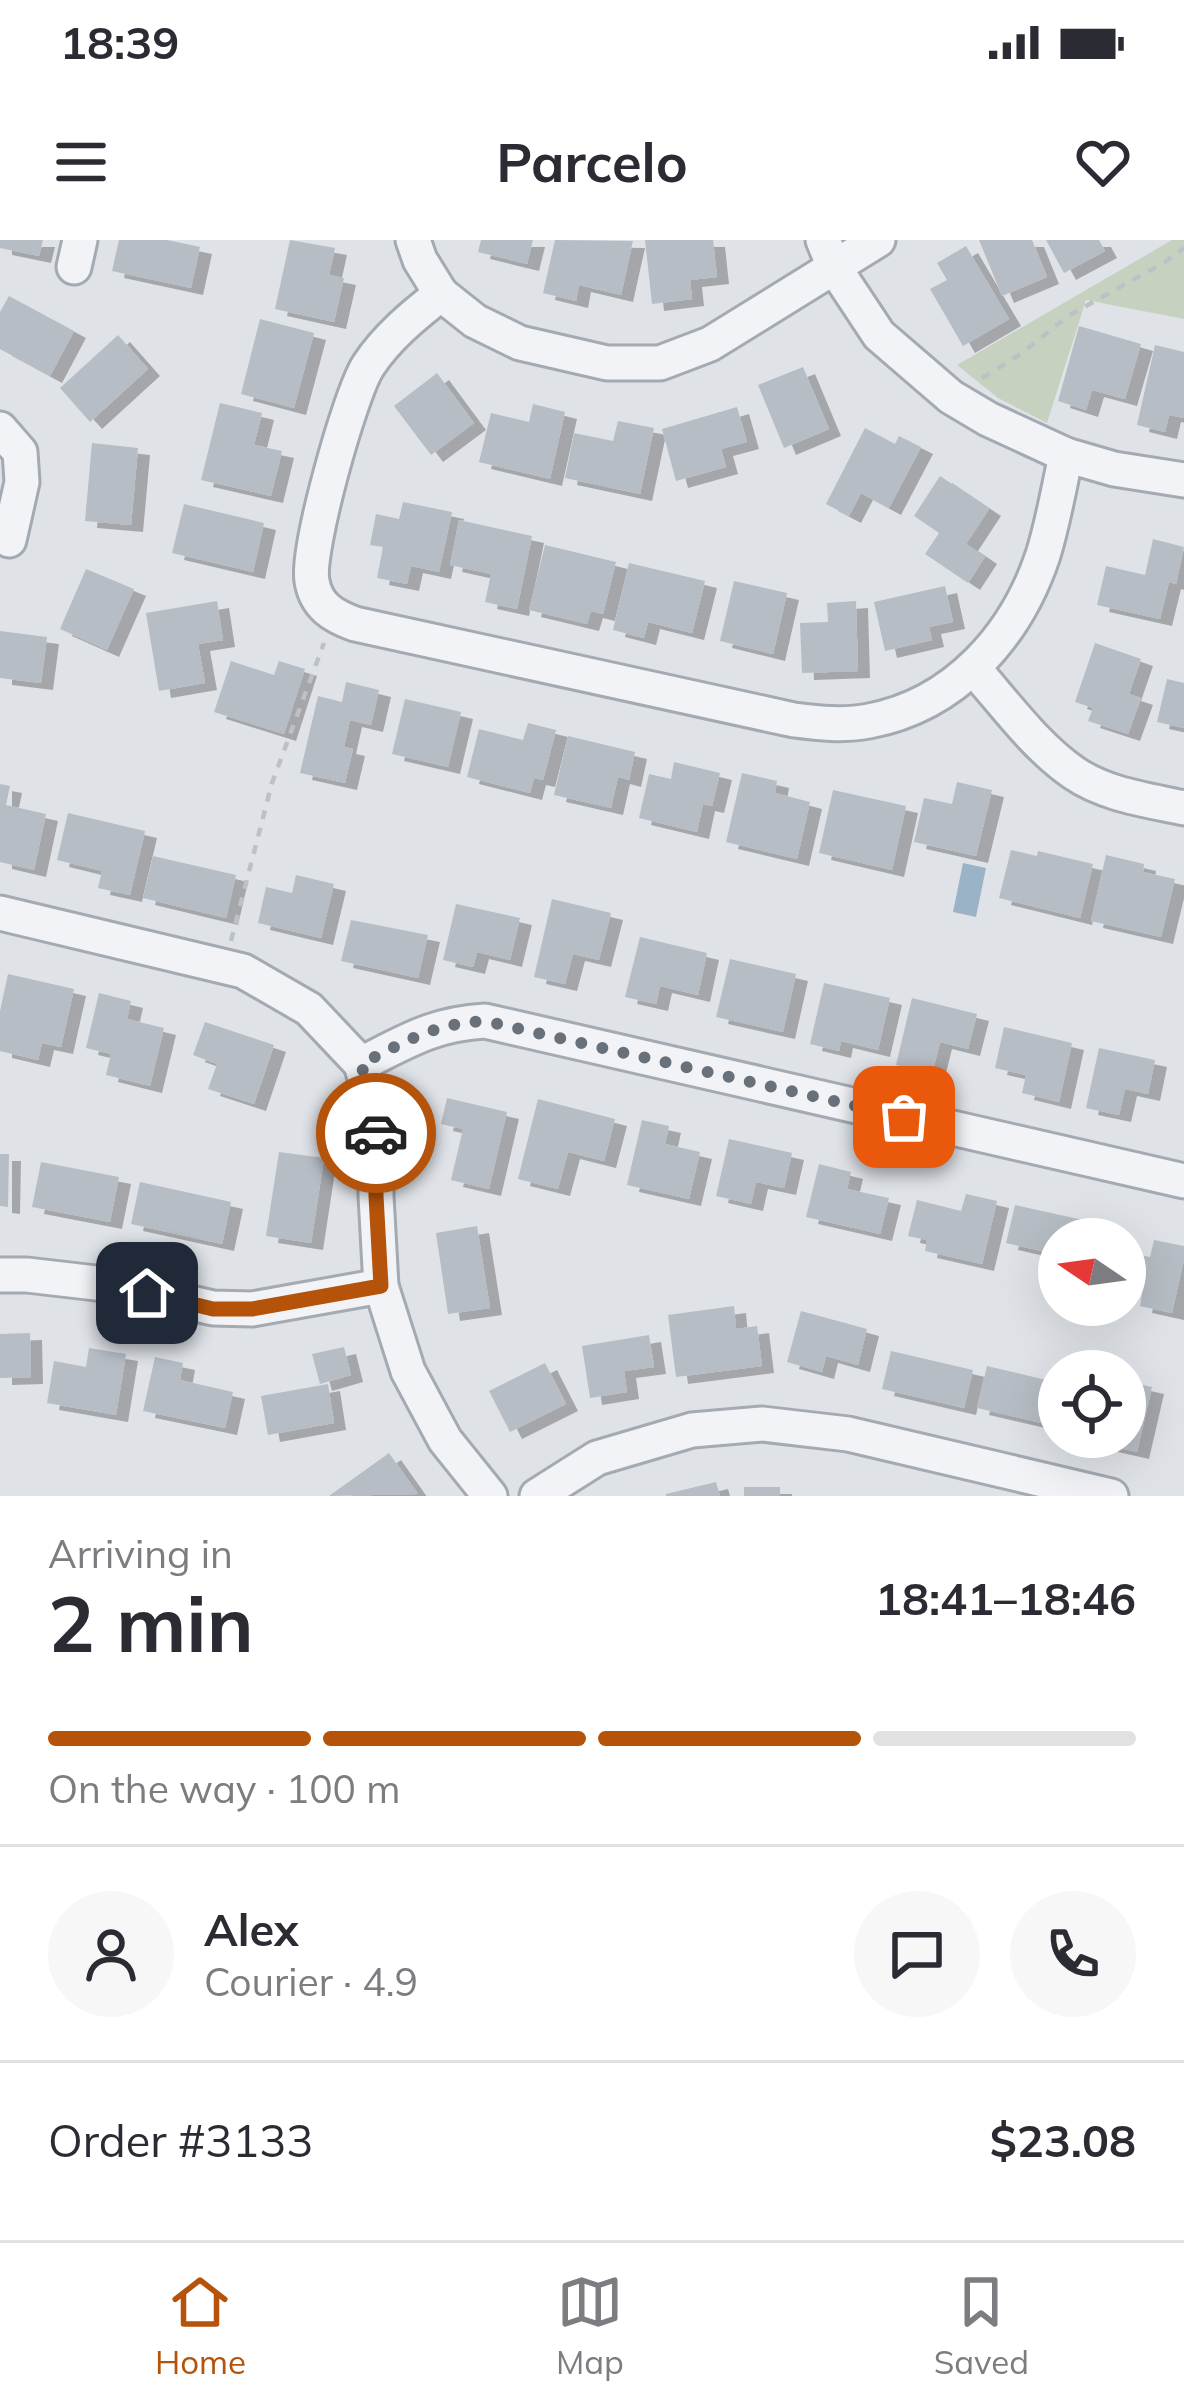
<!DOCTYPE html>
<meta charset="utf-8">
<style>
:root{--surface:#fff;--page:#f7f7f7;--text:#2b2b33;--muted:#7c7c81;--line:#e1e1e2;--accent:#b45309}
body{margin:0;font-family:Mulish,sans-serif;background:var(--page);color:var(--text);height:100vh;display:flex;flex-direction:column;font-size:45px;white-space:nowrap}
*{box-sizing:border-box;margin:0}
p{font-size:39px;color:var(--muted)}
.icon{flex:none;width:66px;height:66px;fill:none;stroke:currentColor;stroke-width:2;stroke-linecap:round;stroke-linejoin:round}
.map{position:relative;height:1256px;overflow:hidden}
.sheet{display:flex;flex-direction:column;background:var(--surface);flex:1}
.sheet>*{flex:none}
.needle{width:78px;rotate:283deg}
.controls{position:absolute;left:1038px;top:978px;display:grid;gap:24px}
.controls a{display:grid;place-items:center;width:108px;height:108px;border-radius:50%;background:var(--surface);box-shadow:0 12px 48px #0002;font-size:60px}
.pin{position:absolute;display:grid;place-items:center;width:102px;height:102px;color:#fff;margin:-51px;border-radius:24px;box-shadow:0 6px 18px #0006}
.courier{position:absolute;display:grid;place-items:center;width:120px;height:120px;margin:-60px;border:9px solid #b45309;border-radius:50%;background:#fff;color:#222;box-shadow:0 3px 15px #0007}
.overview em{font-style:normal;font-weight:700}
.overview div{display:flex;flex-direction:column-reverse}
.overview{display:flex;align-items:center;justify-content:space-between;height:204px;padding:0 48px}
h1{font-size:78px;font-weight:700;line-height:90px}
.bar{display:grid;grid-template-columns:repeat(4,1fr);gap:18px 12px;align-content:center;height:144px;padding:0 48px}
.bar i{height:15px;border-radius:9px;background:var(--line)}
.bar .selected{background:var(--accent)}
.bar p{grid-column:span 4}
.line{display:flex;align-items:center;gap:30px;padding:0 48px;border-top:3px solid var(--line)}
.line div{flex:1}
.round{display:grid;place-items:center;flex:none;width:126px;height:126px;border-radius:63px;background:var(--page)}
.status{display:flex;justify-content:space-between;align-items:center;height:84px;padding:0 60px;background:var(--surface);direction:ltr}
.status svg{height:33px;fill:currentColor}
header{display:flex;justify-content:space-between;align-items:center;height:156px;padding:0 48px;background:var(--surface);font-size:54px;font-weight:700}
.tabs{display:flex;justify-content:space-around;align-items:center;height:168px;border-top:3px solid var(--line);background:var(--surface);font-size:33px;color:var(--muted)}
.tabs a{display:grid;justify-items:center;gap:6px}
.tabs .selected{color:var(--accent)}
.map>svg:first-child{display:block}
.green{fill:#c6d1c0}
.water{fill:#9bb3c7}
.building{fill:#b6bdc4;filter:url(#shadow)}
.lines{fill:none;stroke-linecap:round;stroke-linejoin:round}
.street-casing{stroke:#a4aab2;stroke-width:39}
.path{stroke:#bdc1c6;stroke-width:4.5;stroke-dasharray:9 9;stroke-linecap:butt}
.street{stroke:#f2f3f6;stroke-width:33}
.done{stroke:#68707a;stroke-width:12;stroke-dasharray:0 21.6}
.route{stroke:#b45309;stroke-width:15}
</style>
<div class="status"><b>18:39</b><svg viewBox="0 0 49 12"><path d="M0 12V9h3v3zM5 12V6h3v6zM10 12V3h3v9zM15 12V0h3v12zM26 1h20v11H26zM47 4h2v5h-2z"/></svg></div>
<header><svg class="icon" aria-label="menu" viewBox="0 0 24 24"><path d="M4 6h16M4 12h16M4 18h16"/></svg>Parcelo<svg class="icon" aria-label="heart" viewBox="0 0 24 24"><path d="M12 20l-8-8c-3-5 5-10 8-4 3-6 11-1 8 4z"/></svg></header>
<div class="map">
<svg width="1184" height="1256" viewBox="0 0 1184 1256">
<defs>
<filter id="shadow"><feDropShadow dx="12" dy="7" stdDeviation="0" flood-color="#0004"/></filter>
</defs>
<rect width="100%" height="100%" fill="#dfe3e8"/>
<!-- green -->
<path class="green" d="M1172,0H1184V79L1086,60L1047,183L998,158L957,125Z"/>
<!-- water -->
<path class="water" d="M963,623L986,628L976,677L953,672Z"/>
<!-- building -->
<g class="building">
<path d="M0,0H43L39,16L0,8Z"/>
<path d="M119,0H167L200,7L191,48L112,31Z"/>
<path d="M290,0L335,8L329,35L344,38L334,82L275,69Z"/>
<path d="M481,0H533L527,24L478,12Z"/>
<path d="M555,0L633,1L621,55L579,45L576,61L543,53Z"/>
<path d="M645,0H713L717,37L690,40L692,59L652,64Z"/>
<path d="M979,0H1032L1047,37L1002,56Z"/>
<path d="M1046,0H1099L1105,11L1064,33Z"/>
<path d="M966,6L1009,79L963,106L930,49L947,40L937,23Z"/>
<path d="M9,56L74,91L50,136L0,109V72Z"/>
<path d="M260,79L314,93L294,168L241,154Z"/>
<path d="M1079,86L1141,104L1125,159L1092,150L1086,170L1058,161Z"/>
<path d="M118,95L148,129L90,182L60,148Z"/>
<path d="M1155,105L1184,112V178L1169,175L1165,192L1137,185Z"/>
<path d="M803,127L829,189L784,208L758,145Z"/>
<path d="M437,133L474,183L431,215L394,166Z"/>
<path d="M220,163L262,173L254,205L282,211L271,256L201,240Z"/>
<path d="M533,164L565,172L550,239L479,222L491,173L529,182Z"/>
<path d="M737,167L747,202L721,209L726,227L676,241L662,189Z"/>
<path d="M618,181L654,188L640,254L565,238L574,193L613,201Z"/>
<path d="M865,188L895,204L899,196L921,207L889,268L861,253L849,276L826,264Z"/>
<path d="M92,203L138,208L131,285L85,281Z"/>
<path d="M940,236L989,269L966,304L985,317L968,343L925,314L939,293L914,276Z"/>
<path d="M403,262L452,272L439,332L411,326L407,344L377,338L383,307L370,305L376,274L399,279Z"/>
<path d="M184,264L264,283L253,332L172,313Z"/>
<path d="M459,280L532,296L517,369L485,362L491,334L450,325Z"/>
<path d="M1153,299L1184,307L1176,344L1169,342L1160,379L1097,365L1106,326L1145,335Z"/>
<path d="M545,305L616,322L603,374L591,371L587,384L529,370Z"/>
<path d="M629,323L705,341L692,393L648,382L644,398L613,390Z"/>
<path d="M86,329L134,349L107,410L60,389Z"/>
<path d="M734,341L787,353L773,414L720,401Z"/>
<path d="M945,346L953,382L929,387L932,400L885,411L874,362Z"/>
<path d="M217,361L223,400L198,404L205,443L159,451L146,373Z"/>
<path d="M856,361L858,431L802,433L800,383L828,382L827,363Z"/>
<path d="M0,391L47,397L41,443L0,438Z"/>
<path d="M1095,403L1141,419L1129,454L1141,458L1128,494L1088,481L1093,468L1075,462Z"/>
<path d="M231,421L274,435L279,421L305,429L284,494L214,472Z"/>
<path d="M1167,439L1184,443V488L1157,482Z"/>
<path d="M346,442L379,450L371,485L350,480L344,507L353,509L345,543L300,533L318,456L342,462Z"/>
<path d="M405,459L461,472L448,527L392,514Z"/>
<path d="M528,483L556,490L543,540L534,538L530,553L467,537L479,489L523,500Z"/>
<path d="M568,496L635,512L629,540L618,537L611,568L554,555Z"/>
<path d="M674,522L720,533L712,566L703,564L697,592L639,578L649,534L671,539Z"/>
<path d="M742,533L777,541L775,553L810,562L797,619L726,602Z"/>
<path d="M957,542L992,550L976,616L914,602L924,558L952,564Z"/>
<path d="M0,544L10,546L6,565L46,574L34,630L0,622Z"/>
<path d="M833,550L906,566L892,630L819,613Z"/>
<path d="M68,573L145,591L130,655L98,648L102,631L57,620Z"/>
<path d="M1011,610L1037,616L1038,611L1093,624L1080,678L999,658Z"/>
<path d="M1106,615L1144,624L1143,632L1175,639L1161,697L1091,681Z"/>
<path d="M153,616L236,635L226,678L143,658Z"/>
<path d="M296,635L334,644L321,698L258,683L266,647L292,653Z"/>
<path d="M552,659L611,673L599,720L573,714L565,744L534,737Z"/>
<path d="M456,664L520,678L510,720L477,712L473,727L443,720Z"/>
<path d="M351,680L428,695L418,738L341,721Z"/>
<path d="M640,697L707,713L698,755L660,746L656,764L625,757Z"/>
<path d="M730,719L796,734L783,792L716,777Z"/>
<path d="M8,734L74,749L61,807L42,803L38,820L0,811V771Z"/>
<path d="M824,743L890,758L878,810L841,801L839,811L810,804Z"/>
<path d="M99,753L131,761L127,779L164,788L150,846L106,835L111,814L86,808Z"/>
<path d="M912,758L977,774L968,809L940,802L932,834L896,825Z"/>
<path d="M205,782L274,805L254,864L208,849L217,824L193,815Z"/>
<path d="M1004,787L1072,803L1059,862L1022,853L1026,835L995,828Z"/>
<path d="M1099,808L1155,820L1148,854L1125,849L1119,875L1086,868Z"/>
<path d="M447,858L507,872L489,949L451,940L463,889L441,884Z"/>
<path d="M538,859L615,879L604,921L568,912L558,949L518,939Z"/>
<path d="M642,880L669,886L665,904L700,912L689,959L627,945Z"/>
<path d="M729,899L792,913L784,948L756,942L751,964L716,956Z"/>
<path d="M279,912L324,918L311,1003L266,996Z"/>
<path d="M0,914H9L8,967L0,966Z"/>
<path d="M41,922L119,937L110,982L32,967Z"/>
<path d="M819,924L851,932L847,949L889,958L880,994L806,977Z"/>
<path d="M140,942L231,962L222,1004L131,984Z"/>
<path d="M966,954L997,961L982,1024L925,1011L927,1000L908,996L917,960L961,971Z"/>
<path d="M1015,965L1092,982L1088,999H1059V1015L1006,1003Z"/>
<path d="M477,986L490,1068L448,1074L436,993Z"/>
<path d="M1154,1000L1184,1006V1019L1172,1073L1140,1066L1143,1048L1125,1045V1012L1150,1017Z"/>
<path d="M734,1066L736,1089L757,1086L762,1126L676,1137L668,1075Z"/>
<path d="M801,1071L867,1089L858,1125L826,1116L822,1132L787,1122Z"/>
<path d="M30,1093L31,1137L0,1138V1094Z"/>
<path d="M649,1095L654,1127L624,1131L627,1152L590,1158L582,1106Z"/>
<path d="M344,1107L351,1135L320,1144L312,1114Z"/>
<path d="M89,1108L126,1114L116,1175L47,1163L54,1121L86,1127Z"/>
<path d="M891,1111L973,1130L964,1168L882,1149Z"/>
<path d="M155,1117L183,1123L180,1140L233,1152L225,1188L143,1171Z"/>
<path d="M545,1123L566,1164L510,1192L489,1151Z"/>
<path d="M987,1126L1059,1143V1187L977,1168Z"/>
<path d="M1125,1141L1152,1147L1137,1212L1106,1205L1107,1197H1125Z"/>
<path d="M328,1144L334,1183L268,1195L261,1156Z"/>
<path d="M389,1213L418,1254L329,1256Z"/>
<path d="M716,1242L720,1256H666V1254Z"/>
<rect x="744" y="1247" width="36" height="9"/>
</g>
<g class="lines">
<!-- street casing -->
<g class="street-casing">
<g id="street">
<path d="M413,0L420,20L441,54C414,75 387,97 368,126C350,154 306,311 312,341C316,366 333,376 355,384L794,480C818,483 844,486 869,481C955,465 1016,396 1043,315C1053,283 1059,248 1066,215"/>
<path d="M823,0L834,27L879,95L951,157L988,179L1066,215L1114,229L1184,240"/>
<path d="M74,27L80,0"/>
<path d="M441,54L475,81L520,103L607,123H660L710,104L878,0"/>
<path d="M0,189L20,212L22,242L9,300"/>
<path d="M974,429C1006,465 1035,506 1074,533C1106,555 1148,560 1184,568"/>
<path d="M0,673L243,731L309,769L361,824C407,801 433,784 485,781L1184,941"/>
<path d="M361,824L376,877V956L381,1046L408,1131L445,1200L490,1256"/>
<path d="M0,1035H27L113,1045L213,1068L252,1069L381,1046"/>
<path d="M537,1256L597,1218L692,1190L762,1184L848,1194L1111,1256"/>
</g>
</g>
<!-- path -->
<g class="path">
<path d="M982,138L1021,114L1068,76L1165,22L1184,8"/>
<path d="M231,701L272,543L324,403"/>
</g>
<!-- street -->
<use href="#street" class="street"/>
</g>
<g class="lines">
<!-- done -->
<path class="done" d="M376,893V877L361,824C407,801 432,784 485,781L904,877"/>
<!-- route -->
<path class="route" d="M147,1053L213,1069H252L381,1046L376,956V893"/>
</g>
</svg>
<div class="controls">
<a><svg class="needle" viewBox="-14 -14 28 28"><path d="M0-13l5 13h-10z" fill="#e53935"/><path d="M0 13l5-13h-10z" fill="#7c7c81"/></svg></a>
<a><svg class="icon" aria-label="locate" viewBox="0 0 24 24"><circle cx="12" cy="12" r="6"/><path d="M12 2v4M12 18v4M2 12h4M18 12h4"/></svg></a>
</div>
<div class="pin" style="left:904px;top:877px;background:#ea580c"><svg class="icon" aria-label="bag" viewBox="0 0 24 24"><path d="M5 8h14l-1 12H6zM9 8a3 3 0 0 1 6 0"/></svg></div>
<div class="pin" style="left:147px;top:1053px;background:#1f2937"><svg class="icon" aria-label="home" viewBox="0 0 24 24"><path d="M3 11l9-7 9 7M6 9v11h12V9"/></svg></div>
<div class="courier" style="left:376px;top:893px"><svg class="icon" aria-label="car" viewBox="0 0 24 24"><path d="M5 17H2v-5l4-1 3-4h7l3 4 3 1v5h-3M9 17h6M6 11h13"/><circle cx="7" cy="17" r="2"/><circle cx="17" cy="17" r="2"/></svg></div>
</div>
<section class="sheet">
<div class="overview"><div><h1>2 min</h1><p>Arriving in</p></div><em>18:41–18:46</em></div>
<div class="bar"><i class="selected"></i><i class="selected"></i><i class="selected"></i><i></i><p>On the way · 100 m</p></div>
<div class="line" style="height:216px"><a class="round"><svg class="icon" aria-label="person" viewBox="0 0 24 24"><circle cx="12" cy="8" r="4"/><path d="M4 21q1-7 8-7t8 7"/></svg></a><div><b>Alex</b><p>Courier · 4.9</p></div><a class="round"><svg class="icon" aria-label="chat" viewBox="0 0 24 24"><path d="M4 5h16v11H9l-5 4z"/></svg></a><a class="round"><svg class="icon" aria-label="phone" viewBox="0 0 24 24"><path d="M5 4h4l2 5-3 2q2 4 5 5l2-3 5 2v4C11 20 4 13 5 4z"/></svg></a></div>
<div class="line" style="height:156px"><div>Order #3133</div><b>$23.08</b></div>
</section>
<nav class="tabs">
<a class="selected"><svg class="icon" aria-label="home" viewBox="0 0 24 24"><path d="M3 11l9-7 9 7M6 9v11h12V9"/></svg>Home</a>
<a><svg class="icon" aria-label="map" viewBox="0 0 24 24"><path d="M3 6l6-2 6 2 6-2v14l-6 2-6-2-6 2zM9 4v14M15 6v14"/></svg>Map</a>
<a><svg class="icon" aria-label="saved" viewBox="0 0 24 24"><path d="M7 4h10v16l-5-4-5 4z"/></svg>Saved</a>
</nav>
